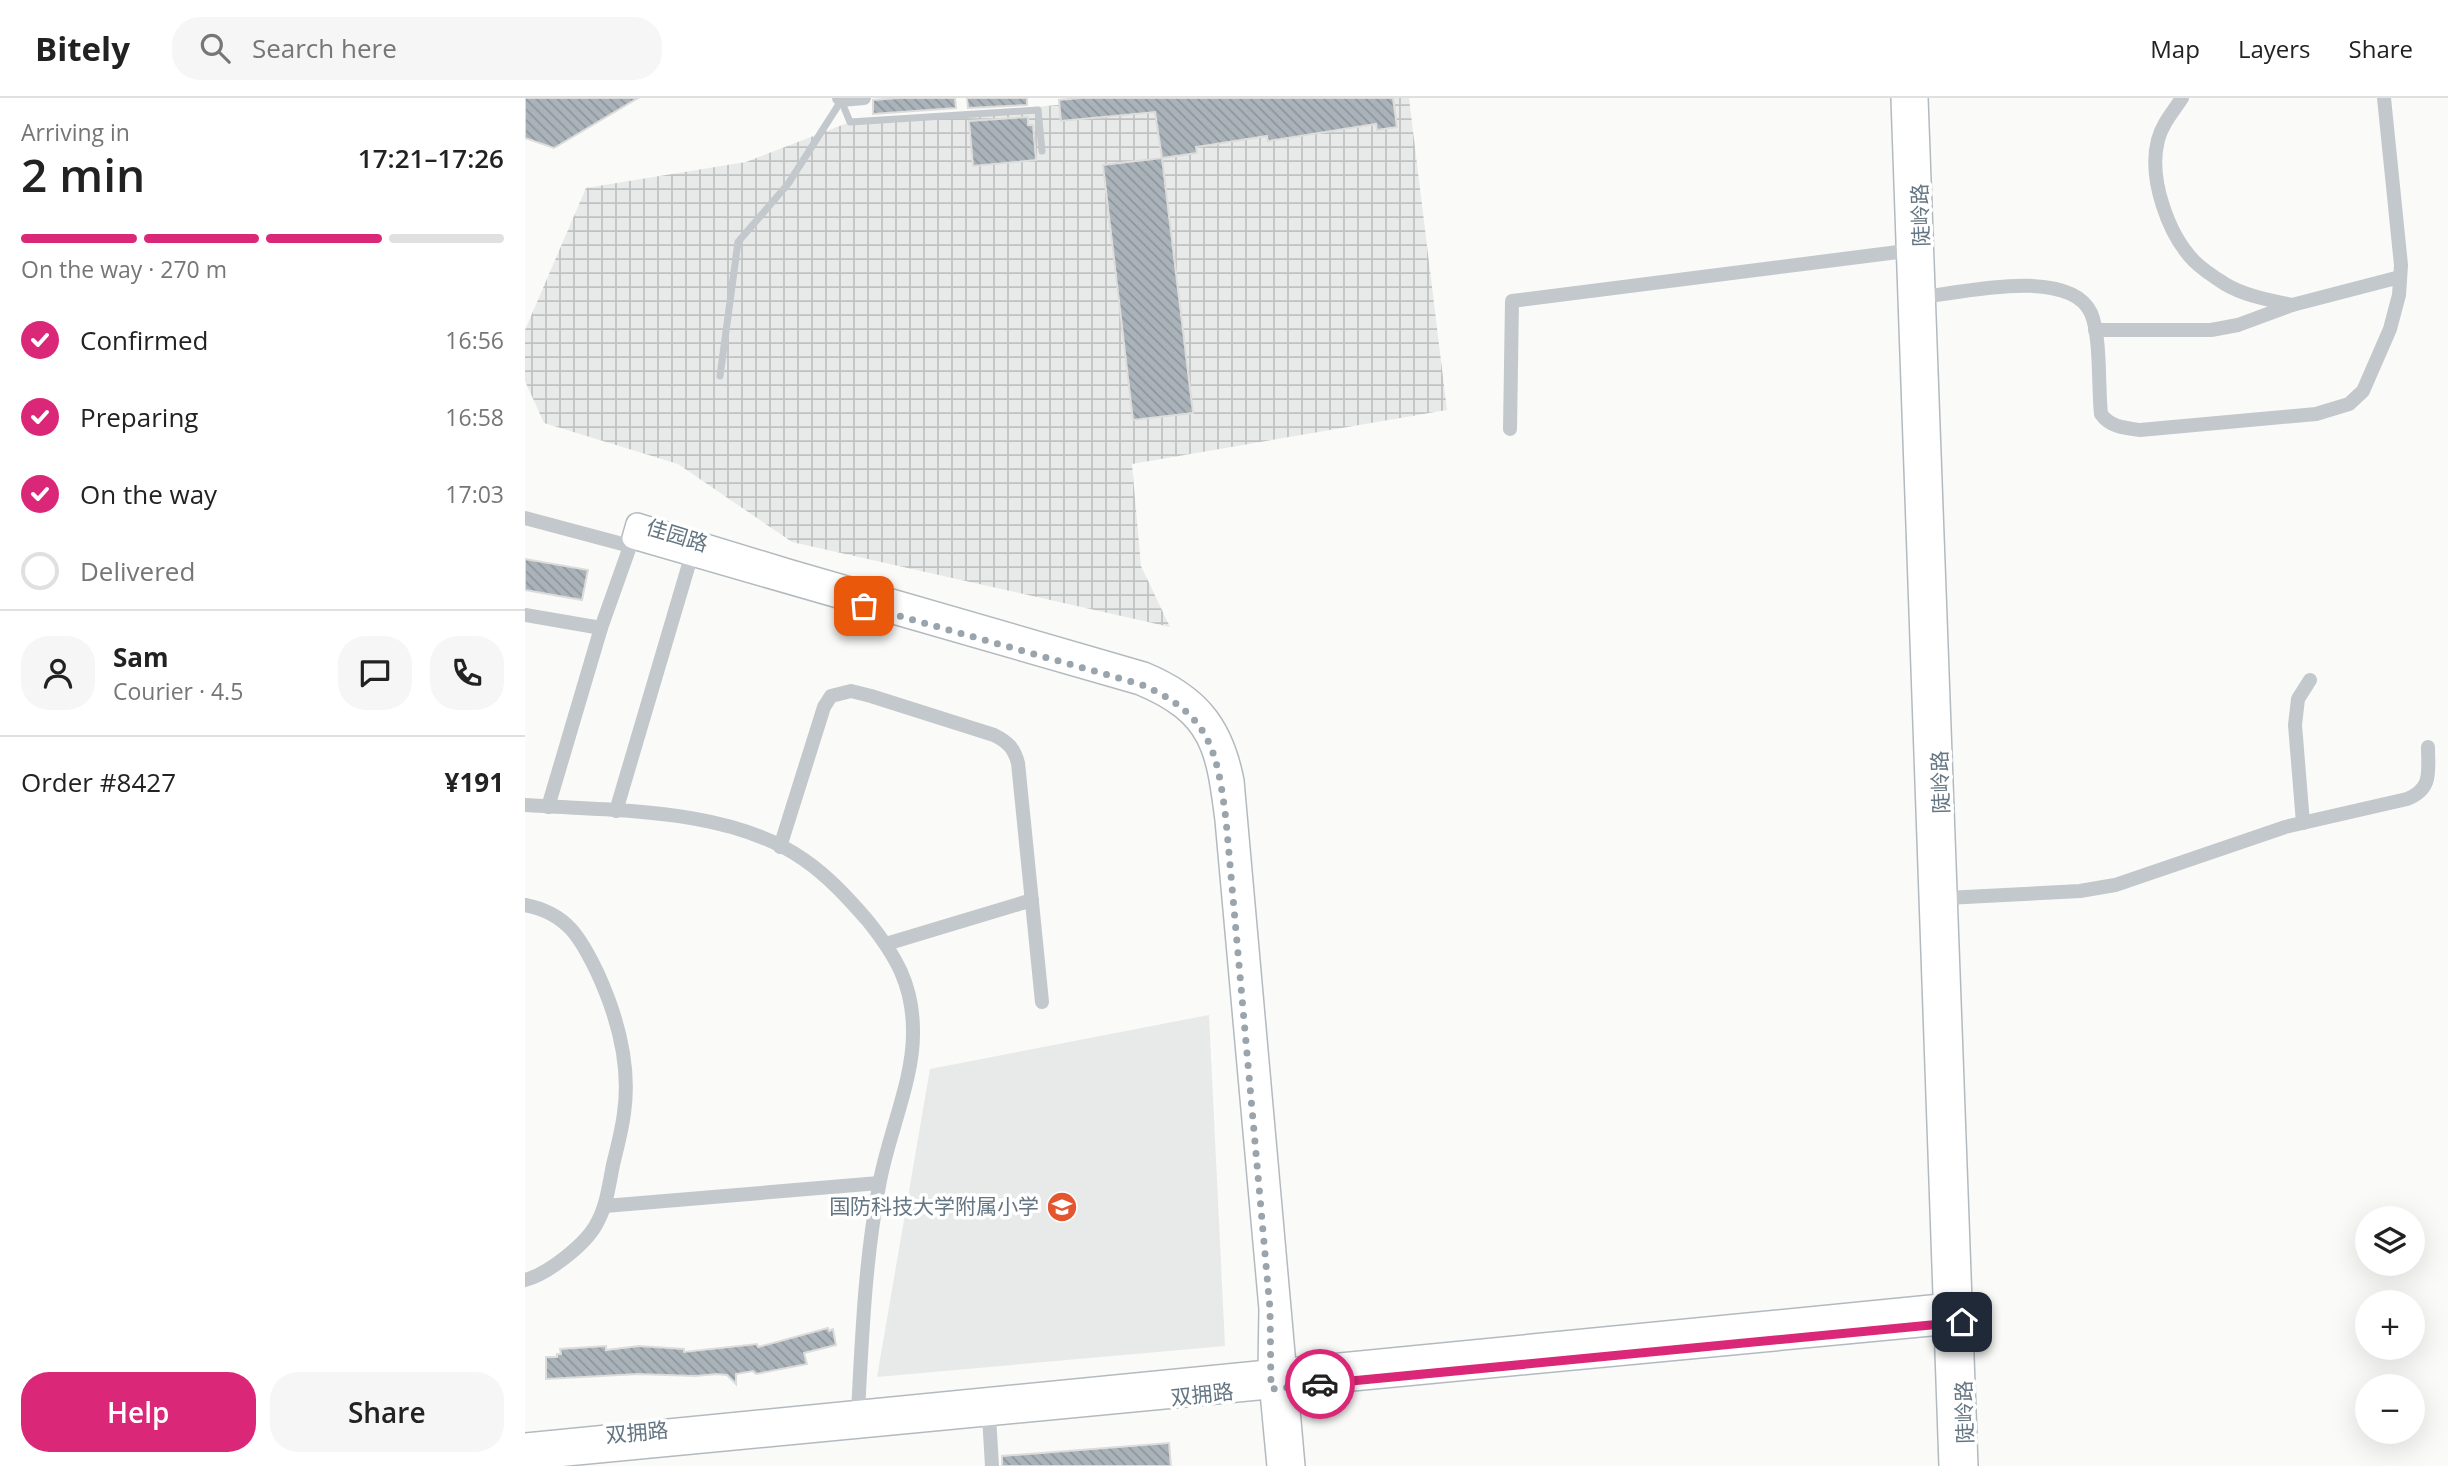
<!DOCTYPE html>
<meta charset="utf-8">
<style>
:root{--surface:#fff;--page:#f6f6f6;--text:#222;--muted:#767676;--line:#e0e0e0;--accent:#db2777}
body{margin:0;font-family:"Open Sans","Noto Sans SC",sans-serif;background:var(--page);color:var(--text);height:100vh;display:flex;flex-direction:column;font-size:26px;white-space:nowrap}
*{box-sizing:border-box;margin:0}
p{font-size:23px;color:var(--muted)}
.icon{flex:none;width:38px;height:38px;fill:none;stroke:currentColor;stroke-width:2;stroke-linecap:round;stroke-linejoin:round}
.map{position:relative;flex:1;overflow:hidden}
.sheet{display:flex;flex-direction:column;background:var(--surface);width:525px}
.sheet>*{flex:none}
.buttons{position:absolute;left:1830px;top:1108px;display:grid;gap:14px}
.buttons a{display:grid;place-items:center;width:70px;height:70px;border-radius:50%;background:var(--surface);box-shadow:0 7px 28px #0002;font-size:35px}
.pin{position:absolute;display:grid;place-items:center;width:60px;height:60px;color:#fff;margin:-30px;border-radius:14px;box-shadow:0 4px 10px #0006}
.courier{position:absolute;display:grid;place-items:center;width:70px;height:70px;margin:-35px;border:5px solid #db2777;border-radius:50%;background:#fff;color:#222;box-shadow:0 2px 9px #0007}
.headline em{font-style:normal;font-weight:600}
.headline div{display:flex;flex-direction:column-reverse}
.headline{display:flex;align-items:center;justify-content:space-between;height:119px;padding:0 21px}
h1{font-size:46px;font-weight:600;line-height:52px}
.bar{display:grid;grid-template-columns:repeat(4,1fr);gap:10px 7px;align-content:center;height:84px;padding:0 21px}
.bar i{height:9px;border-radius:5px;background:var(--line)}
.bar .current{background:var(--accent)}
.bar p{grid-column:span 4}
.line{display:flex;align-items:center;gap:18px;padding:0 21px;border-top:2px solid var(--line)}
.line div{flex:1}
.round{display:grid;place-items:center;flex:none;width:74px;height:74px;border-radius:28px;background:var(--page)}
ol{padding:0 21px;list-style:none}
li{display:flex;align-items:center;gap:21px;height:77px}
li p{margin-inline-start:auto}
li .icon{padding:7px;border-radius:50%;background:var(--accent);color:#fff;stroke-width:4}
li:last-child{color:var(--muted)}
li i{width:38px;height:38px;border:4px solid var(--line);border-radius:50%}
.cta{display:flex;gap:14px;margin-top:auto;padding:14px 21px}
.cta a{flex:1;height:80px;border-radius:28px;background:var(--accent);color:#fff;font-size:28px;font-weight:600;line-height:80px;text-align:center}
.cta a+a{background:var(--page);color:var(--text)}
header{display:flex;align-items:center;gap:42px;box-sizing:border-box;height:98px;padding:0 35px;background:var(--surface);border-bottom:2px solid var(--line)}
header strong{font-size:33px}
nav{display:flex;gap:38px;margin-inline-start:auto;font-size:24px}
.search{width:490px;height:63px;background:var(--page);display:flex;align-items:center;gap:18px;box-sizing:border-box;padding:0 24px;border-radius:28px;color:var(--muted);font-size:26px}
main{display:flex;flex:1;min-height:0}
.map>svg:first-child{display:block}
.built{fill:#e8e9e9}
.industrial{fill:url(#industrial-grid)}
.building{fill:url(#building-back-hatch);stroke:#dcdcda;stroke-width:2}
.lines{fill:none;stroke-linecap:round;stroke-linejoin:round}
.secondary-casing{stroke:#b3babf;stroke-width:24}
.lane{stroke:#c3c8cc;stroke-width:7}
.street{stroke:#c3c8cc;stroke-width:14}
.secondary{stroke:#fff;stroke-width:21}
.done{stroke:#99a4ac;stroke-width:7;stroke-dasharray:0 12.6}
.route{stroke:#db2777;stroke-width:9}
.labels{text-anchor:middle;stroke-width:7;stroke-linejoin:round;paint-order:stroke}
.street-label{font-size:21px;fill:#657683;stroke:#fff}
.poi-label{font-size:21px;fill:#657683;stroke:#fff;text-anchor:end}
</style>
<header>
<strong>Bitely</strong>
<div class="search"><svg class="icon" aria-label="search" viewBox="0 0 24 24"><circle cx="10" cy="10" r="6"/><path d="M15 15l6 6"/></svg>Search here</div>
<nav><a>Map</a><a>Layers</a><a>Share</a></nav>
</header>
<main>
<section class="sheet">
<div class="headline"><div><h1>2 min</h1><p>Arriving in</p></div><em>17:21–17:26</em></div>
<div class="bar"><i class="current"></i><i class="current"></i><i class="current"></i><i></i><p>On the way · 270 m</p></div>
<ol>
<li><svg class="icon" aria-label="check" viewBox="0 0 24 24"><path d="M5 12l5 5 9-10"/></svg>Confirmed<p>16:56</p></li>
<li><svg class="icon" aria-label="check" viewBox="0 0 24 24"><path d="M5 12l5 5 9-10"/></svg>Preparing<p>16:58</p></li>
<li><svg class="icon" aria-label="check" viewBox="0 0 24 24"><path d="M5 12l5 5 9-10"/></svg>On the way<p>17:03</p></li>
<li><i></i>Delivered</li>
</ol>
<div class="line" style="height:126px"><a class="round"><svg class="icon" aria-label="person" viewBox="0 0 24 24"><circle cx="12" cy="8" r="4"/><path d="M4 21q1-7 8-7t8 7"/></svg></a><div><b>Sam</b><p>Courier · 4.5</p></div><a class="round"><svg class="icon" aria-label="chat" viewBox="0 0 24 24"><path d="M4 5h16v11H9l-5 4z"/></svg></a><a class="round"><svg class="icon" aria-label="phone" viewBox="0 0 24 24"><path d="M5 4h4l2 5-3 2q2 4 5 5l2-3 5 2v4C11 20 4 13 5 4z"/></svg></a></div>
<div class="line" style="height:91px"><div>Order #8427</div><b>¥191</b></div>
<div class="cta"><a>Help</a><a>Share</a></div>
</section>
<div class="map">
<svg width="1923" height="1368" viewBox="0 0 1923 1368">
<defs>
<pattern id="industrial-grid" width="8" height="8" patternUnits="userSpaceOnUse" patternTransform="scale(1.75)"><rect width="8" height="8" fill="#e8e9e9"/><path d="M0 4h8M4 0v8" fill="none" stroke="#c0c1c2"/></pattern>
<pattern id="building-back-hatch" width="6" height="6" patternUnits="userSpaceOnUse" patternTransform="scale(1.75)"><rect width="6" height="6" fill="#aab3b9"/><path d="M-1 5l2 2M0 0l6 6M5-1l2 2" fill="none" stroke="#8e969c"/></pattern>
</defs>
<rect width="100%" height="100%" fill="#fafaf8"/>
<!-- built -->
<path class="built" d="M684,917L700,1248L352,1279L405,971Z"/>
<!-- industrial -->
<path class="industrial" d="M618,0H884L922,312L607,366L616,468L645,529L267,444L153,366L19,325L0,283V232L61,90L221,64L325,24Z"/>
<!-- building -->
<g class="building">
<path d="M0,0H113L29,50L0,40Z"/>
<path d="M374,0H430L431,10L348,16V2Z"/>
<path d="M442,0H502V7L443,10Z"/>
<path d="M555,0H868L872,29L852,32L851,26L743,43L742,38L671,49L672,55L637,60L630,14L536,23L534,2Z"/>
<path d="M503,19V27H508L511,62L448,68L444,23Z"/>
<path d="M637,60L668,315L608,322L578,67Z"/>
<path d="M0,461L63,472L57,502L0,492Z"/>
<path d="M303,1230L304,1233L308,1231L311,1247L279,1255L282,1266L231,1276L228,1273L211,1276V1286L202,1277L192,1276L170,1278L113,1276L21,1281V1259H32V1256H36L35,1251L81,1248V1252L114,1248L159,1251V1254L232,1246L233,1249Z"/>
<path d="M644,1345L646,1368H477V1358Z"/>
</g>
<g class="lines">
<!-- secondary casing -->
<g class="secondary-casing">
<g id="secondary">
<path d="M1377,0L1425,1368"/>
<path d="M1392,0L1442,1368"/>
<path d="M0,1346L1436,1205"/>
<path d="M0,1361L1437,1224"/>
<path d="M753,1368L744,1273L745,1211L701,722C692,651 687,616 615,586L108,440L112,426L263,472L619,575C672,597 697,626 708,683L769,1368"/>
</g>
</g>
<!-- lane -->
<g class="lane">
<path d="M316,2L325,24L513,12L517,53"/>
<path d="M195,278L213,144L263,86L316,3"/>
</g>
<!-- street -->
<g class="street">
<path d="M314,0L316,2L339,0"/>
<path d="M1657,0C1648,14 1637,26 1633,42C1623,80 1643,136 1669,163C1678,172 1689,179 1700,186C1720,198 1745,202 1767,207"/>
<path d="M1399,199C1439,194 1545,169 1566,215C1576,238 1573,289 1576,316C1585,329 1600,330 1615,332L1791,316L1824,306L1838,293L1865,231L1874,197L1876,167L1859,0"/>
<path d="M1570,232H1686L1713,227L1767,207L1875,179"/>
<path d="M985,331L987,203L1389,152"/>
<path d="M0,420L105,448"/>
<path d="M0,517L76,530"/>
<path d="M0,707C88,713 203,709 278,761C303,778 323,800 343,823C371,858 388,887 388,933C389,982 362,1039 354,1088C340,1163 337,1238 333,1314"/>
<path d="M23,709L76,530L108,440"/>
<path d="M91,713L169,449"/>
<path d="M1778,725L1770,627L1773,601L1785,582"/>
<path d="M255,749L299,609L306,598L326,593L346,598L469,637C483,644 489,650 493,665L517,904"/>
<path d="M1421,800L1555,793L1590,787L1760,729L1882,701C1908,691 1903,673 1903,649"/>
<path d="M0,807C42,815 56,840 73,876C93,920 106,967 99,1015C97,1032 92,1050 88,1067C84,1086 82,1106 73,1123C63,1145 23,1176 0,1182"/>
<path d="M361,846L507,802"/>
<path d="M80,1108L354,1085"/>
<path d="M464,1318L467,1368"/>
</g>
<!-- secondary -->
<use href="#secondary" class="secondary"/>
</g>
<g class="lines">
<!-- done -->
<path class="done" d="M339,508L615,586C685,616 692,651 701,722L745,1211L746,1291L795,1286"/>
<!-- route -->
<path class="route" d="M795,1286L1437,1224"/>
</g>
<!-- icons -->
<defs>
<g id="school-disc" transform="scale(1.575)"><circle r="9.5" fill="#e4572e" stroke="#fff"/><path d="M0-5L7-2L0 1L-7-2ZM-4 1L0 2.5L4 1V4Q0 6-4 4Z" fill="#fff"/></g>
</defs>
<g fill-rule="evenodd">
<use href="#school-disc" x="537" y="1109"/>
</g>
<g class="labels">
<!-- street labels -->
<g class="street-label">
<text transform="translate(1396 117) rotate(-92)" y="7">陡岭路</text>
<text transform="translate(152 438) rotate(17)" y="7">佳园路</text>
<text transform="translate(1416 684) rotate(-92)" y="7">陡岭路</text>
<text transform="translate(677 1297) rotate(-6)" y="7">双拥路</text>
<text transform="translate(1440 1314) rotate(-92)" y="7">陡岭路</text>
<text transform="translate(112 1335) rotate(-5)" y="7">双拥路</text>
</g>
<!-- poi labels -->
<g class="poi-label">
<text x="514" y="1116">国防科技大学附属小学</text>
</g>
</g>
</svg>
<div class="buttons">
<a><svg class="icon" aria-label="layers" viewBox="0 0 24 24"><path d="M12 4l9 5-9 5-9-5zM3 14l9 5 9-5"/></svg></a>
<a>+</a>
<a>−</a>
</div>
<div class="pin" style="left:339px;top:508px;background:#ea580c"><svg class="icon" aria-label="bag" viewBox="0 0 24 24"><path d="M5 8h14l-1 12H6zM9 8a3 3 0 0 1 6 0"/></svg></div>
<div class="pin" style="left:1437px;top:1224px;background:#1f2937"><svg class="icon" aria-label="home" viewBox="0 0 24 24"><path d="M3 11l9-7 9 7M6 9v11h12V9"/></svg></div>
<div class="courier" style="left:795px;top:1286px"><svg class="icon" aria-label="car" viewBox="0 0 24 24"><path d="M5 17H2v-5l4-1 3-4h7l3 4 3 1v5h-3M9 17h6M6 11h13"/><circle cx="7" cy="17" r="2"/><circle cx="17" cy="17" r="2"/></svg></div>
</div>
</main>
